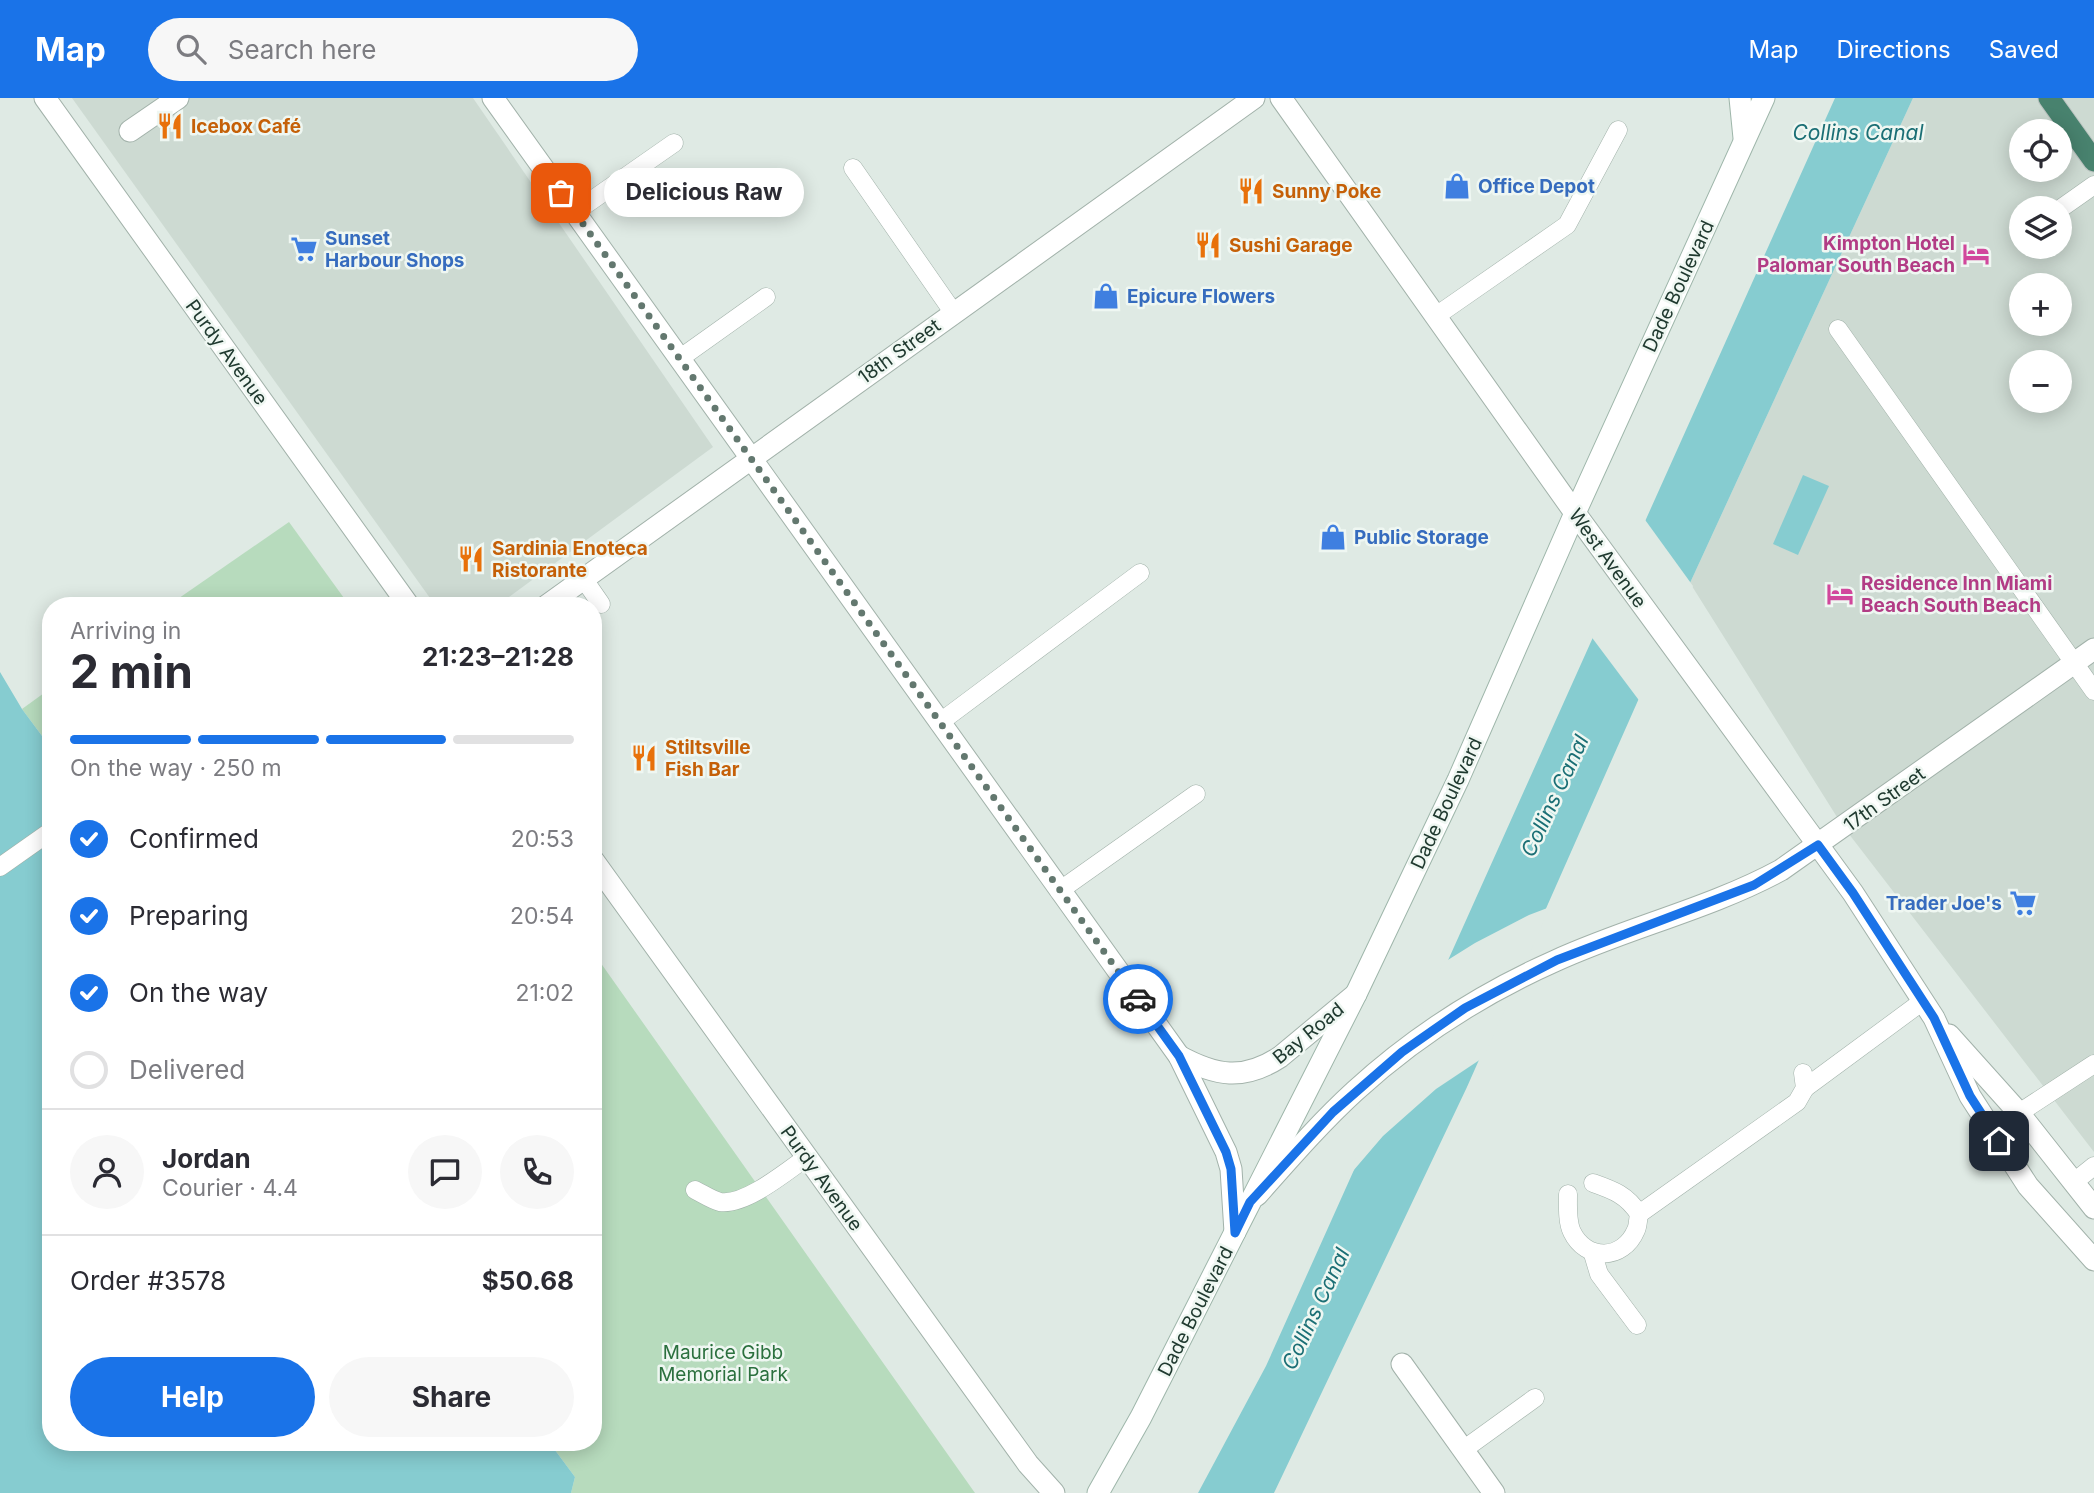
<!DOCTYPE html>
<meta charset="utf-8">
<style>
:root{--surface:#fff;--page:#f7f7f7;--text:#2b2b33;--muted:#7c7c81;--line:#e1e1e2;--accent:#1a73e8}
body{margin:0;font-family:Inter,sans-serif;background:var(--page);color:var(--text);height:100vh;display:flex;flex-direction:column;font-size:26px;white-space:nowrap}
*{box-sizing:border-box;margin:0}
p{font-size:23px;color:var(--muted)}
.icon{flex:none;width:38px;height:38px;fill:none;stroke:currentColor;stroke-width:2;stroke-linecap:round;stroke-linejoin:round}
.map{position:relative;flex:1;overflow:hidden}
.drawer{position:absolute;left:42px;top:499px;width:560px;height:854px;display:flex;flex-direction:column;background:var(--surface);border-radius:28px;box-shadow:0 4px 18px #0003}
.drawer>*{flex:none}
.controls{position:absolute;left:2009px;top:21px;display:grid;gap:14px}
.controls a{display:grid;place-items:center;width:63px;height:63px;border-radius:50%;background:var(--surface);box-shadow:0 4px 18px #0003;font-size:35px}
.pin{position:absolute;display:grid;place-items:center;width:60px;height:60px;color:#fff;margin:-30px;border-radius:14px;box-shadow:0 4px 10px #0006}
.courier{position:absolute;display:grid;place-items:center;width:70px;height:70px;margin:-35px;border:5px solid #1a73e8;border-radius:50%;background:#fff;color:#222;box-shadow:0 2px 9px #0007}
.bubble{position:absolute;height:49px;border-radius:24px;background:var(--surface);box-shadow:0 4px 18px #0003;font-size:23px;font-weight:700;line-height:49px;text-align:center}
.head em{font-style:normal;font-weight:700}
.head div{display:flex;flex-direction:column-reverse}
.head{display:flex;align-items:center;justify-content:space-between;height:119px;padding:0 28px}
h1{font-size:46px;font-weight:700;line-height:52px}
.bar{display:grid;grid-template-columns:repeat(4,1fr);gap:10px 7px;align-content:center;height:84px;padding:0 28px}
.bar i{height:9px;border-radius:5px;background:var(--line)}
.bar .on{background:var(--accent)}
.bar p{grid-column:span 4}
.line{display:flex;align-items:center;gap:18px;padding:0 28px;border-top:2px solid var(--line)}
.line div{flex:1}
.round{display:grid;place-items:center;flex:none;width:74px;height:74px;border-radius:37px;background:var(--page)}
ol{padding:0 28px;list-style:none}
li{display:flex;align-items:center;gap:21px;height:77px}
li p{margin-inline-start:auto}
li .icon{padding:7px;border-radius:50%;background:var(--accent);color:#fff;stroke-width:4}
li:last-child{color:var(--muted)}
li i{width:38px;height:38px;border:4px solid var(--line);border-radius:50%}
.button{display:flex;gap:14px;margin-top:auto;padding:14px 28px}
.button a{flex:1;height:80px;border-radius:42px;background:var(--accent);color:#fff;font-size:28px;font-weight:700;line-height:80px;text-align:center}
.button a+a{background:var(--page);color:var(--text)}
header{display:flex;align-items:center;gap:42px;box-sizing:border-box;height:98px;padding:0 35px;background:var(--accent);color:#fff}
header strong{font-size:33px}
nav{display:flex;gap:38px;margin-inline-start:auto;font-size:24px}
.search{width:490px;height:63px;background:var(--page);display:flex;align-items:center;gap:18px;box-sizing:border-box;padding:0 24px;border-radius:38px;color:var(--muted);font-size:26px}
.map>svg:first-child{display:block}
.built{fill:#cddad2;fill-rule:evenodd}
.green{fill:#b7dbbd}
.water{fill:#86ccd0}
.pier{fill:#dfeae4}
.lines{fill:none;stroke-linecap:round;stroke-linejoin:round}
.service-casing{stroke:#a2b2aa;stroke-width:19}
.pedestrian-casing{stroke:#a2b2aa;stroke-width:23}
.minor-casing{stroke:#a2b2aa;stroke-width:23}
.tertiary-casing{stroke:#a2b2aa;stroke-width:23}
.secondary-casing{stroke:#9eb6aa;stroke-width:23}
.trunk-casing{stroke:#bcc4c1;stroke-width:23}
.service{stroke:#fff;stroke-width:18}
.pedestrian{stroke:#fff;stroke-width:21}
.minor{stroke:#fff;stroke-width:21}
.tertiary{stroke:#fff;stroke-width:21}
.secondary{stroke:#fff;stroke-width:21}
.trunk{stroke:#48826e;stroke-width:21}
.done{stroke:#63786f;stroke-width:7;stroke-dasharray:0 12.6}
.route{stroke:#1a73e8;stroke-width:9}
.labels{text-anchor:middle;stroke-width:5;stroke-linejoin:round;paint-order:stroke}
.food-label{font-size:19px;font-weight:bold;fill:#c56008;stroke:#eff7f2;text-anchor:start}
.shop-label{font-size:19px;font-weight:bold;fill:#366cbe;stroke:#eff7f2;text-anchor:start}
.hotel-label{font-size:19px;font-weight:bold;fill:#b23c85;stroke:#eff7f2;text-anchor:end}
.street-label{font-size:19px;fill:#203a30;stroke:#eff7f2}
.park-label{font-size:19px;fill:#2b703e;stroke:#eff7f2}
.water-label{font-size:21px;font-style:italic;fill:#1b6f75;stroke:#eff7f2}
</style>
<header>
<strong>Map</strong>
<div class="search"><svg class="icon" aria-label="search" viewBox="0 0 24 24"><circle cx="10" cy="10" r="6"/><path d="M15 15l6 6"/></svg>Search here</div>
<nav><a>Map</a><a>Directions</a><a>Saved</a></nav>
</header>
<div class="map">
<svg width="2094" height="1395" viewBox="0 0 2094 1395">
<rect width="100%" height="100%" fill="#dfeae4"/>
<!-- built -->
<g class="built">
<path d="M72,0H473L713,349L498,507H435Z"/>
<path d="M1913,0H2094V1054L1842,727L1690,485ZM2021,33H2060V72H2021ZM2021,110H2060V149H2021ZM2021,187H2060V226H2021ZM2021,264H2060V303H2021Z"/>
</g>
<!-- green -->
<g class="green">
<path d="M289,424L349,507H169Z"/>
<path d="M51,590V650L22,611Z"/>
<path d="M593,854L975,1395H571L575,1379L549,1344H593Z"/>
</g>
<!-- water -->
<g class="water">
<path d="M1835,0H1913L1690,485L1467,989L1274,1395H1198L1266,1268Z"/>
<path d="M1803,377L1829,388L1798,457L1773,446Z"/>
<path d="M0,574L22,611L51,650V1344H549L575,1379L571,1395H0Z"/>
</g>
<!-- pier -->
<g class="pier">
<path d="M1643,419L1693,488L1641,605L1590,537Z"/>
<path d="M1550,809L1484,959L1436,991L1383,1038L1347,1080L1443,865L1475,845L1529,817Z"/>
</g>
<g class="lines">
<!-- service casing -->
<g class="service-casing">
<g id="service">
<path d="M853,70L953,214"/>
<path d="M2060,111L2094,87"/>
<path d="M575,114L674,45"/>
<path d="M1436,218L1567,127L1618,32"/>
<path d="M1838,231L2094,593"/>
<path d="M679,261L766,199"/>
<path d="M583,480L601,506"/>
<path d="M939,625L1140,475"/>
<path d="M0,769L51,733"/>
<path d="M1059,793L1196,696"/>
<path d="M1805,990L1923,903"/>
<path d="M2019,1015L2094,966"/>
<path d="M2074,1084L2094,1068"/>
<path d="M695,1092C703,1096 712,1102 720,1104C745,1108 787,1073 807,1059"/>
<path d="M1568,1096C1568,1108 1567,1124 1572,1134C1586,1163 1623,1163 1636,1132C1638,1128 1638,1121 1639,1116C1627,1097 1613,1092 1593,1085"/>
<path d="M1639,1116L1797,1004L1805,990L1803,975"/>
<path d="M1593,1156L1599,1176L1637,1227"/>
<path d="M1463,1352L1535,1300"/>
</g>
</g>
<!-- pedestrian casing -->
<g class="pedestrian-casing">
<path id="pedestrian" d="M130,33L178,0"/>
</g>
<!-- minor casing -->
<g class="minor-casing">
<g id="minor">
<path d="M45,0L409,508"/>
<path d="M493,0L1179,958L1226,1054L1231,1071L1235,1134"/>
<path d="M1281,0L1575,415L1818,747"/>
<path d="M546,508L1254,0"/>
<path d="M593,762L1028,1366L1054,1395"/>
<path d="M1179,958C1216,978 1243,983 1280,959L1356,896"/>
<path d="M1402,1266L1494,1395"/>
</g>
</g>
<!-- tertiary casing -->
<g class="tertiary-casing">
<g id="tertiary">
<path d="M1818,747L1853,795L1934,920L1970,998L2028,1088L2094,1162"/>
<path d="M1949,937L2019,1015L2094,1110"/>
<path d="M1257,1097C1289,1061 1320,1025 1355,993C1414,939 1483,895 1555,863C1629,829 1709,811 1781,772L2094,551"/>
</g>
</g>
<!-- secondary casing -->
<g class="secondary-casing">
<g id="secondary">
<path d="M1740,0L1744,40"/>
<path d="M1098,1395L1141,1319L1356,896L1458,682L1575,415L1764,0"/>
</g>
</g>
<!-- trunk casing -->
<g class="trunk-casing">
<path id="trunk" d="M2049,0L2094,63"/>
</g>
<!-- service -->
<use href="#service" class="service"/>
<!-- pedestrian -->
<use href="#pedestrian" class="pedestrian"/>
<!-- minor -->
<use href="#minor" class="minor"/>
<!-- tertiary -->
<use href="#tertiary" class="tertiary"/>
<!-- secondary -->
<use href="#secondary" class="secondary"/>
<!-- trunk -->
<use href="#trunk" class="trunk"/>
</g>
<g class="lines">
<!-- done -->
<path class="done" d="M561,95L1138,901"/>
<!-- route -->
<path class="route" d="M1138,901L1179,958L1226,1054L1231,1071L1235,1135L1250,1104L1333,1014L1402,954L1465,910L1557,862L1754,787L1818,747L1853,795L1934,920L1970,998L1999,1043"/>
</g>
<!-- icons -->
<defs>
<g id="restaurant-bare" transform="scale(2.1)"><path d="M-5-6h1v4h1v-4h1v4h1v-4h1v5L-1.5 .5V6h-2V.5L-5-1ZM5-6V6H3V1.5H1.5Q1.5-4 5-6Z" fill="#e8710a" stroke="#eff7f2" stroke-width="2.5" paint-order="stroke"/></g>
<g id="shop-bare" transform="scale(2.1)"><path d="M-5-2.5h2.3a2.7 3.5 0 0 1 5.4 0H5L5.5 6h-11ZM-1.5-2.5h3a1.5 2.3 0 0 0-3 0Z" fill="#3f7fe0" stroke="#eff7f2" stroke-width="2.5" paint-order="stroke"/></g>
<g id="supermarket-bare" transform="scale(2.1)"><path d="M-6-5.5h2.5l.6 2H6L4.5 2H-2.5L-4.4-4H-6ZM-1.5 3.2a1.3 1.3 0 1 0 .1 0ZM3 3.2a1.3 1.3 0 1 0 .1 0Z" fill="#3f7fe0" stroke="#eff7f2" stroke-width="2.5" paint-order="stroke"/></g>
<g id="hotel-bare" transform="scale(2.1)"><path d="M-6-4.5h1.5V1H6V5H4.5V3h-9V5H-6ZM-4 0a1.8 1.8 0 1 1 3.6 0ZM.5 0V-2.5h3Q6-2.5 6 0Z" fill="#d1479c" stroke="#eff7f2" stroke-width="2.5" paint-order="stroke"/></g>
</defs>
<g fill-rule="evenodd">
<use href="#restaurant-bare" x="170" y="28"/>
<use href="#shop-bare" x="1457" y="88"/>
<use href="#restaurant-bare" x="1251" y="93"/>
<use href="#restaurant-bare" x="1208" y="147"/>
<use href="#supermarket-bare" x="304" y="151"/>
<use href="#hotel-bare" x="1976" y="156"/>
<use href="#shop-bare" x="1106" y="198"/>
<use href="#shop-bare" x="1333" y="439"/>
<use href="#restaurant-bare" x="471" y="461"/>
<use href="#hotel-bare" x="1840" y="496"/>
<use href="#restaurant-bare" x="644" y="660"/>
<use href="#supermarket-bare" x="2023" y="805"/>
</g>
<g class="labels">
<!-- food labels -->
<g class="food-label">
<text x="191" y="35">Icebox Café</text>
<text x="1272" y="100">Sunny Poke</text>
<text x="1229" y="154">Sushi Garage</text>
<text x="492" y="457">Sardinia Enoteca<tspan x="492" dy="22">Ristorante</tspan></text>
<text x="665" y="656">Stiltsville<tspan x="665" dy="22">Fish Bar</tspan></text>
</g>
<!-- shop labels -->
<g class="shop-label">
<text x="1478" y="95">Office Depot</text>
<text x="325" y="147">Sunset<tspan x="325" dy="22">Harbour Shops</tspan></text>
<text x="1127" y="205">Epicure Flowers</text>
<text x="1354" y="446">Public Storage</text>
<text x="2002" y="812" text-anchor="end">Trader Joe's</text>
</g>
<!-- hotel labels -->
<g class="hotel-label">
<text x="1955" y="152">Kimpton Hotel<tspan x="1955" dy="22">Palomar South Beach</tspan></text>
<text x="1861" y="492" text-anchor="start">Residence Inn Miami<tspan x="1861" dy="22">Beach South Beach</tspan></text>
</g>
<!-- street labels -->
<g class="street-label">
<text transform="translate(1678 188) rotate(-65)" y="7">Dade Boulevard</text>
<text transform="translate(899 253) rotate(-36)" y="7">18th Street</text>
<text transform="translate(227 254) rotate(54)" y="7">Purdy Avenue</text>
<text transform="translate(1608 460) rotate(54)" y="7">West Avenue</text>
<text transform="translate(1884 701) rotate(-36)" y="7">17th Street</text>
<text transform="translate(1446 705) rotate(-65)" y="7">Dade Boulevard</text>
<text transform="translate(1308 935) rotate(-39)" y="7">Bay Road</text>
<text transform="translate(822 1080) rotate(54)" y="7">Purdy Avenue</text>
<text transform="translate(1195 1213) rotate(-63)" y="7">Dade Boulevard</text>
</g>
<!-- park labels -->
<g class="park-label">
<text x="723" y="1261">Maurice Gibb<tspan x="723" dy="22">Memorial Park</tspan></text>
</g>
<!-- water labels -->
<g class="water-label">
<text x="1858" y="42">Collins Canal</text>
<text transform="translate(1555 698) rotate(-65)" y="7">Collins Canal</text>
<text transform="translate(1316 1211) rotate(-65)" y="7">Collins Canal</text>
</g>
</g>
</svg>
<div class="controls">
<a><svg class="icon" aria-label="locate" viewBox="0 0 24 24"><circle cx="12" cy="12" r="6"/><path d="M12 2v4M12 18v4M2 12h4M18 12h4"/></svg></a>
<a><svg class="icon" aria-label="layers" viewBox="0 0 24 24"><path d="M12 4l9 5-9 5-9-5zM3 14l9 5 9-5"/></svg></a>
<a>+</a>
<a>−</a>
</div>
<div class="pin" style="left:561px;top:95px;background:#ea580c"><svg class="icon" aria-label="bag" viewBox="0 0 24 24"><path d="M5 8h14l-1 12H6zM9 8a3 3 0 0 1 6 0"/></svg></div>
<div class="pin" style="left:1999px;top:1043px;background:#1f2937"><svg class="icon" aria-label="home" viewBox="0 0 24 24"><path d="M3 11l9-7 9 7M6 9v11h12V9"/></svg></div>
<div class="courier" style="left:1138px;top:901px"><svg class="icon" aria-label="car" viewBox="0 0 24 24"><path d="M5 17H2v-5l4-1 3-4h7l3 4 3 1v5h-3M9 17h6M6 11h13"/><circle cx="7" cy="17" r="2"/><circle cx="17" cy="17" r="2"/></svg></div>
<div class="bubble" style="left:604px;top:70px;width:200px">Delicious Raw</div>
<section class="drawer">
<div class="head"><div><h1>2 min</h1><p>Arriving in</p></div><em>21:23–21:28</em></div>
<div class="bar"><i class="on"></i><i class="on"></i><i class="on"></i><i></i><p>On the way · 250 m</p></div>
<ol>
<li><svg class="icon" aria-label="check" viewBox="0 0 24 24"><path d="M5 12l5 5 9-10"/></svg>Confirmed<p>20:53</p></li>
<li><svg class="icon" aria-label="check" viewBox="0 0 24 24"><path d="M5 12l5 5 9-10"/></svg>Preparing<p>20:54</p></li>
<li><svg class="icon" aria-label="check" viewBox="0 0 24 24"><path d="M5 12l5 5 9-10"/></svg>On the way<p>21:02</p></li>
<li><i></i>Delivered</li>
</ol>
<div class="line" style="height:126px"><a class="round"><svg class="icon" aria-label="person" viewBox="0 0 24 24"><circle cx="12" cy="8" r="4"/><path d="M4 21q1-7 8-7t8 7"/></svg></a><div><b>Jordan</b><p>Courier · 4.4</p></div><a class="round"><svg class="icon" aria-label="chat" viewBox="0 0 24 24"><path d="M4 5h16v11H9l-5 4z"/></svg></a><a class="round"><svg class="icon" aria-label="phone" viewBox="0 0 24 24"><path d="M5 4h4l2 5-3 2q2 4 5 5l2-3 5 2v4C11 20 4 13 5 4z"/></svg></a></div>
<div class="line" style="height:91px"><div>Order #3578</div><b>$50.68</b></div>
<div class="button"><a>Help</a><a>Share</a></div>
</section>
</div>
